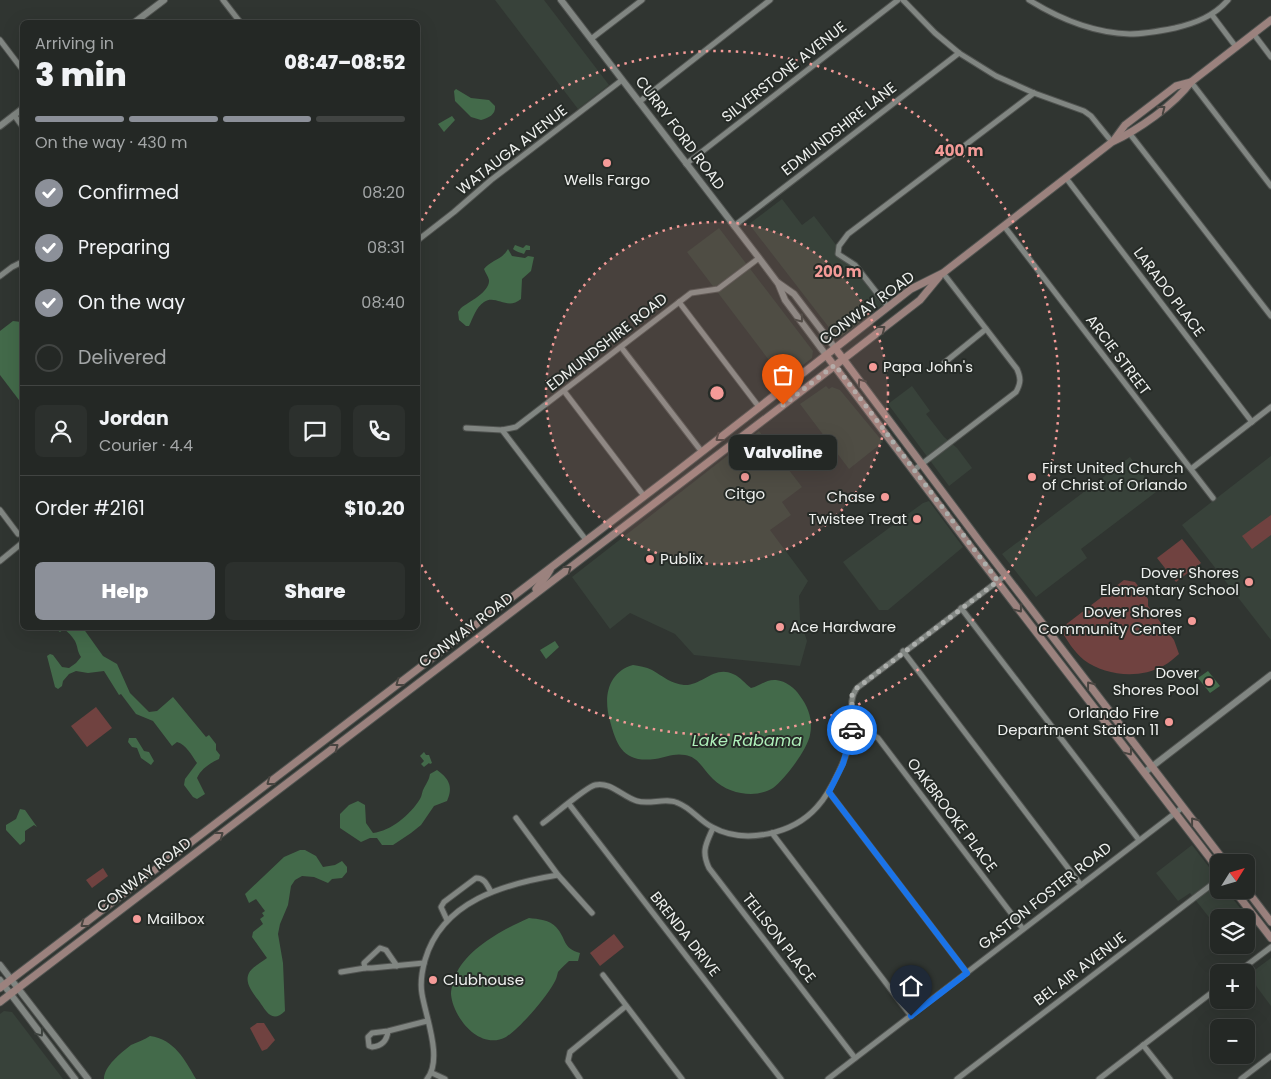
<!DOCTYPE html>
<meta charset="utf-8">
<style>
:root{--surface:#242825;--page:#2c302d;--text:#f1f3f6;--muted:#a3a6a7;--line:#414442;--accent:#8c9099}
body{margin:0;font-family:Poppins,sans-serif;background:var(--page);color:var(--text);height:100vh;display:flex;flex-direction:column;font-size:19px;white-space:nowrap}
*{box-sizing:border-box;margin:0}
p{font-size:16px;color:var(--muted)}
.icon{flex:none;width:28px;height:28px;fill:none;stroke:currentColor;stroke-width:2;stroke-linecap:round;stroke-linejoin:round}
.map{position:relative;flex:1;overflow:hidden}
.drawer{position:absolute;left:20px;top:20px;width:400px;height:610px;display:flex;flex-direction:column;background:var(--surface);border-radius:8px;box-shadow:0 5px 20px #0002,0 0 0 1px var(--line)}
.drawer>*{flex:none}
.needle{width:32px;rotate:53deg}
.controls{position:absolute;left:1210px;top:854px;display:grid;gap:10px}
.controls a{display:grid;place-items:center;width:45px;height:45px;border-radius:8px;background:var(--surface);box-shadow:0 5px 20px #0002,0 0 0 1px var(--line);font-size:25px}
.pin{position:absolute;display:grid;place-items:center;width:42px;height:42px;color:#fff;margin:-51px -21px;border-radius:50% 50% 50% 0;rotate:-45deg;box-shadow:0 0 5px #0007}
.pin .icon{rotate:45deg}
.courier{position:absolute;display:grid;place-items:center;width:50px;height:50px;margin:-25px;border:4px solid #1a73e8;border-radius:50%;background:#fff;color:#222;box-shadow:0 1px 6px #0007}
.bubble{position:absolute;height:35px;border-radius:8px;background:var(--surface);box-shadow:0 5px 20px #0002,0 0 0 1px var(--line);font-size:16px;font-weight:800;line-height:35px;text-align:center}
.overview em{font-style:normal;font-weight:800}
.overview div{display:flex;flex-direction:column-reverse}
.overview{display:flex;align-items:center;justify-content:space-between;height:85px;padding:0 15px}
h1{font-size:32px;font-weight:800;line-height:38px}
.bar{display:grid;grid-template-columns:repeat(4,1fr);gap:8px 5px;align-content:center;height:60px;padding:0 15px}
.bar i{height:6px;border-radius:4px;background:var(--line)}
.bar .selected{background:var(--accent)}
.bar p{grid-column:span 4}
.line{display:flex;align-items:center;gap:12px;padding:0 15px;border-top:1px solid var(--line)}
.line div{flex:1}
.round{display:grid;place-items:center;flex:none;width:52px;height:52px;border-radius:8px;background:var(--page)}
ol{padding:0 15px;list-style:none}
li{display:flex;align-items:center;gap:15px;height:55px}
li p{margin-inline-start:auto}
li .icon{padding:5px;border-radius:50%;background:var(--accent);color:#fff;stroke-width:4}
li:last-child{color:var(--muted)}
li i{width:28px;height:28px;border:2px solid var(--line);border-radius:50%}
.primary-button{display:flex;gap:10px;margin-top:auto;padding:10px 15px}
.primary-button a{flex:1;height:58px;border-radius:8px;background:var(--accent);color:#fff;font-size:20px;font-weight:800;line-height:58px;text-align:center}
.primary-button a+a{background:var(--page);color:var(--text)}
.map>svg:first-child{display:block}
.built{fill:#38423a}
.green{fill:#704240}
.water{fill:#436a4a}
.lines{fill:none;stroke-linecap:round;stroke-linejoin:round}
.minor-casing{stroke:#505350;stroke-width:7}
.tertiary-casing{stroke:#505350;stroke-width:8}
.secondary-casing{stroke:#505350;stroke-width:9}
.minor{stroke:#818682;stroke-width:5}
.tertiary{stroke:#818682;stroke-width:6}
.secondary{stroke:#9b827e;stroke-width:7}
.oneway{stroke:#494541}
.oneway2{stroke:#3d423e}
.done{stroke:#acafac;stroke-width:5;stroke-dasharray:0 9}
.route{stroke:#1a73e8;stroke-width:6}
.ring{fill:none;stroke:#f59b98;stroke-width:2.5;stroke-dasharray:2.5 5}
.poi-dot{fill:#f59b98;stroke:#262b27;stroke-width:2}
.labels{text-anchor:middle;stroke-width:4;stroke-linejoin:round;paint-order:stroke}
.street-label{font-size:15px;fill:#eef0ee;stroke:#262b27}
.poi-label{font-size:15px;fill:#eef0ee;stroke:#262b27;text-anchor:start}
.water-label{font-size:16px;font-style:italic;fill:#aff0ba;stroke:#262b27}
.centre{fill:#f59b98;stroke:#262b27;stroke-width:2.5}
.ring-label{font-size:15px;text-anchor:middle;font-weight:bold;fill:#f59b98;stroke:#262b27;stroke-width:4;stroke-linejoin:round;paint-order:stroke}
</style>
<div class="map">
<svg width="1271" height="1079" viewBox="0 0 1271 1079">
<rect width="100%" height="100%" fill="#303531"/>
<!-- built -->
<g class="built">
<path d="M495,0H544L609,85L578,109Z"/>
<path d="M782,199L802,225L814,216L882,305L842,336L834,334L749,224Z"/>
<path d="M719,228L813,351L812,358L784,380L687,252Z"/>
<path d="M826,386L829,389L832,387L840,390L883,442L849,469L800,404Z"/>
<path d="M912,386L930,411L926,414L944,437L957,448L972,468L949,486L888,404Z"/>
<path d="M759,431L802,487L782,502L791,515L770,530L808,581L799,596L800,620L807,641L800,666L694,655L675,634L630,613L610,629L572,577Z"/>
<path d="M1271,456V640L1182,525Z"/>
<path d="M1130,457L1156,492L1081,549L1087,558L1036,597L1002,554Z"/>
<path d="M929,501L963,547L888,610H879L843,562L923,503Z"/>
<path d="M1192,845L1219,880V890H1226L1244,913L1237,917L1219,918V930L1190,893L1178,901L1156,873Z"/>
<path d="M1271,958V1006L1248,975Z"/>
<path d="M4,1011L12,1012L63,1079H0V1014Z"/>
</g>
<!-- green -->
<g class="green">
<path d="M1271,515V535L1252,549L1242,536Z"/>
<path d="M1182,539L1201,563L1176,582L1157,558Z"/>
<path d="M1124,580L1135,582L1148,599V606L1174,640L1179,654C1174,658 1169,663 1163,666C1140,679 1105,676 1084,660C1074,652 1067,640 1060,629Z"/>
<path d="M96,707L112,728L87,747L71,726Z"/>
<path d="M103,868L108,876L92,888L86,880Z"/>
<path d="M614,934L624,947L600,966L590,953Z"/>
<path d="M257,1023H264L275,1040L267,1049L262,1051L250,1028Z"/>
</g>
<!-- water -->
<g class="water">
<path d="M456,89L471,98L489,100L495,106C496,115 488,118 481,120L471,117L455,101L454,91Z"/>
<path d="M452,116L455,120L444,132L438,124Z"/>
<path d="M515,245L523,248L526,245L530,246V250H526L524,254C521,253 515,251 513,249Z"/>
<path d="M508,249L512,256L525,258L528,256L534,257L531,271L522,279L521,299C507,311 496,294 484,302C476,307 473,318 469,326H466L459,320L458,312L461,308C469,302 490,292 489,280C488,276 485,272 484,269C491,260 502,260 508,249Z"/>
<path d="M13,321L21,322L22,324V404L0,375V331Z"/>
<path d="M54,628H83L103,656L117,664L130,693L149,712L157,711L173,697L206,737L209,735L216,744V750L220,755L219,759C210,763 201,769 197,778L205,794L197,799L193,797L184,785L185,779L197,763C192,756 186,744 177,742L172,746L153,721L136,714L121,694L119,695L104,671L88,673L76,671L69,674L63,681L62,686L58,689L55,687L47,656L50,654L53,655L62,667L69,668L76,663L81,657C77,651 78,647 75,641C72,636 68,632 64,629L60,632Z"/>
<path d="M555,641L559,647L546,659L540,650Z"/>
<path d="M633,665C639,666 646,667 652,670C662,676 672,684 684,685C702,686 714,665 733,674C741,677 745,684 751,688C760,686 766,679 776,680C786,681 795,688 800,696C809,708 813,721 810,735C807,750 785,779 773,788C766,792 759,794 751,794C738,794 723,789 713,779C704,771 699,757 685,755C674,753 666,757 655,759C624,763 617,747 610,721C603,697 608,672 633,665Z"/>
<path d="M1208,671L1220,686L1210,693L1198,678Z"/>
<path d="M129,738H136L144,751L149,752L154,761L151,765L141,758L137,748L132,747L128,742Z"/>
<path d="M424,752L426,755H429L432,763L430,764L429,763L424,767L421,764L424,761L420,756Z"/>
<path d="M437,770C448,778 454,786 447,801L434,806L421,825L411,833L393,845H382L377,838H370L361,842L340,828V814L349,805L358,801L365,805L366,823L373,833C391,831 410,815 420,799C422,796 422,791 424,788C427,782 429,780 430,774Z"/>
<path d="M20,809L25,810L37,827L34,825L25,831V841L20,845L6,830V825L16,819Z"/>
<path d="M300,850H305L316,856L323,867L335,865L342,861L347,867V872L342,878L332,879L328,883L314,877L302,876L295,880L291,886L288,905L280,924L278,934L283,963L285,1011C272,1024 266,1011 259,1001C253,993 244,983 249,973C251,968 262,962 267,958L252,937L253,932L263,924L260,919L264,916L262,913L265,911L256,899L249,903L245,894L284,857Z"/>
<path d="M529,918C538,919 550,920 556,927C567,939 562,948 580,953L578,961H569C565,965 561,968 558,972C557,976 556,980 554,983C546,998 520,1028 506,1037C480,1051 453,1018 451,994C451,988 454,978 457,972C470,947 504,929 529,918Z"/>
<path d="M150,1036C174,1039 185,1060 196,1079H104C104,1066 121,1053 131,1045C137,1042 144,1040 150,1036Z"/>
</g>
<g class="lines">
<!-- minor casing -->
<g class="minor-casing">
<g id="minor">
<path d="M223,0L240,22"/>
<path d="M903,0L935,33L959,53L996,76L1034,93L1084,111L1091,116L1112,142"/>
<path d="M1029,0C1058,18 1094,33 1130,34C1145,34 1160,31 1175,28C1196,23 1214,16 1228,0"/>
<path d="M1212,15L1236,47"/>
<path d="M1253,33L1271,57"/>
<path d="M591,39L642,0"/>
<path d="M0,40L22,69"/>
<path d="M1191,82L1271,186"/>
<path d="M639,102L770,0"/>
<path d="M14,115L22,126"/>
<path d="M1130,134L1271,316"/>
<path d="M686,164L898,0"/>
<path d="M1066,178L1252,422"/>
<path d="M734,226L959,53"/>
<path d="M1004,226L1213,498"/>
<path d="M418,240L454,212L491,180L622,80"/>
<path d="M0,276L12,267L22,262"/>
<path d="M679,302L759,407"/>
<path d="M888,307L855,265L838,254L839,246L848,234L1034,93"/>
<path d="M621,347L702,452"/>
<path d="M944,363L986,329"/>
<path d="M564,391L644,496"/>
<path d="M466,428L502,430L516,427L691,293L718,289L759,258"/>
<path d="M502,430L586,540"/>
<path d="M1191,469L1271,407"/>
<path d="M914,470L1016,392C1021,383 1021,378 1017,369L943,273"/>
<path d="M0,510L18,534"/>
<path d="M0,561L22,543"/>
<path d="M961,608L1139,840"/>
<path d="M903,651L1081,885"/>
<path d="M852,732L864,730L878,738L1023,929"/>
<path d="M829,792L967,973"/>
<path d="M569,804L781,1079"/>
<path d="M516,818L558,875"/>
<path d="M543,823C553,816 586,787 595,785C610,781 623,797 637,801C650,805 666,797 678,803C691,808 700,821 712,827C745,845 793,834 817,807C831,792 850,752 852,732C854,716 847,702 857,688L1006,575"/>
<path d="M713,828C706,844 701,851 709,868L855,1058"/>
<path d="M772,833L911,1016"/>
<path d="M447,920L441,907L444,902L476,878C485,878 487,885 491,892"/>
<path d="M397,966L386,950L380,948L364,963L365,968H372L424,963"/>
<path d="M341,972L365,968"/>
<path d="M1238,972L1271,947"/>
<path d="M603,975L682,1079"/>
<path d="M388,1031C387,1041 382,1046 372,1047L369,1046L368,1037L372,1033L388,1031L427,1021"/>
<path d="M1143,1045L1170,1079"/>
<path d="M432,1073L445,1079"/>
<path d="M427,1079C443,1059 426,1018 422,994C420,983 422,971 425,960C442,901 504,884 558,875L592,913"/>
<path d="M580,1079L568,1061L570,1052L626,1006"/>
<path d="M828,1079L1183,807"/>
<path d="M957,1079L1219,879"/>
<path d="M1099,1079L1219,987"/>
<path d="M1241,1079L1271,1056"/>
</g>
</g>
<!-- tertiary casing -->
<g class="tertiary-casing">
<g id="tertiary">
<path d="M561,0L759,258L777,282L794,294L835,348"/>
<path d="M135,22L164,0"/>
<path d="M0,126L22,109"/>
<path d="M778,283L785,300L826,355"/>
<path d="M1145,772L1271,675"/>
<path d="M0,965L88,1079"/>
<path d="M0,980L75,1079"/>
</g>
</g>
<!-- secondary casing -->
<g class="secondary-casing">
<g id="secondary">
<path d="M1114,140L1125,125L1176,86L1191,82"/>
<path d="M835,348L980,542L1225,862"/>
<path d="M826,355L973,550L1219,870"/>
<path d="M536,589L547,575L550,570"/>
<path d="M1246,889L1271,922"/>
<path d="M1234,890L1271,938"/>
<path d="M0,988L676,472L911,289L943,273L1112,142C1138,130 1174,105 1191,82L1271,20"/>
<path d="M0,1002L828,371L920,300L939,277"/>
</g>
</g>
<!-- minor -->
<use href="#minor" class="minor"/>
<!-- tertiary -->
<use href="#tertiary" class="tertiary"/>
<!-- secondary -->
<use href="#secondary" class="secondary"/>
</g>
<!-- one-way arrows -->
<defs><path id="oneway-chevron" d="M-2-3.5L2.5 0L-2 3.5" fill="none" stroke-width="1.6" stroke-linecap="round" stroke-linejoin="round" transform="scale(1.25)"/></defs>
<g class="oneway">
<use href="#oneway-chevron" transform="translate(1162 109) rotate(-38)"/>
<use href="#oneway-chevron" transform="translate(882 329) rotate(-38)"/>
<use href="#oneway-chevron" transform="translate(861 382) rotate(-126)"/>
<use href="#oneway-chevron" transform="translate(719 438) rotate(143)"/>
<use href="#oneway-chevron" transform="translate(568 569) rotate(-37)"/>
<use href="#oneway-chevron" transform="translate(1019 609) rotate(52)"/>
<use href="#oneway-chevron" transform="translate(399 683) rotate(143)"/>
<use href="#oneway-chevron" transform="translate(1090 685) rotate(-128)"/>
<use href="#oneway-chevron" transform="translate(335 747) rotate(-37)"/>
<use href="#oneway-chevron" transform="translate(1129 752) rotate(53)"/>
<use href="#oneway-chevron" transform="translate(270 782) rotate(143)"/>
<use href="#oneway-chevron" transform="translate(1194 821) rotate(-128)"/>
<use href="#oneway-chevron" transform="translate(220 835) rotate(-37)"/>
<use href="#oneway-chevron" transform="translate(84 924) rotate(143)"/>
</g>
<g class="oneway2">
<use href="#oneway-chevron" transform="translate(800 319) rotate(52)"/>
<use href="#oneway-chevron" transform="translate(40 1033) rotate(53)"/>
</g>
<g class="lines">
<!-- done -->
<path class="done" d="M783,405L835,365L998,581L857,688L852,695V730"/>
<!-- route -->
<path class="route" d="M852,730L843,764L829,792L967,973L911,1016"/>
</g>
<!-- distance rings -->
<circle cx="717" cy="393" r="171" fill="#f59b98" fill-opacity=".12"/>
<g class="ring">
<circle cx="717" cy="393" r="171"/>
<path d="M418 227A342 342 0 1 1 418 559"/>
</g>
<!-- markers -->
<g class="poi-dot">
<circle cx="607" cy="163" r="5"/>
<circle cx="873" cy="367" r="5"/>
<circle cx="745" cy="477" r="5"/>
<circle cx="1032" cy="477" r="5"/>
<circle cx="885" cy="497" r="5"/>
<circle cx="917" cy="519" r="5"/>
<circle cx="650" cy="559" r="5"/>
<circle cx="1249" cy="582" r="5"/>
<circle cx="1192" cy="621" r="5"/>
<circle cx="780" cy="627" r="5"/>
<circle cx="1209" cy="682" r="5"/>
<circle cx="1169" cy="722" r="5"/>
<circle cx="137" cy="919" r="5"/>
<circle cx="433" cy="980" r="5"/>
</g>
<g class="labels">
<!-- street labels -->
<g class="street-label">
<text transform="translate(784 72) rotate(-38)" y="5">SILVERSTONE AVENUE</text>
<text transform="translate(839 129) rotate(-38)" y="5">EDMUNDSHIRE LANE</text>
<text transform="translate(680 133) rotate(53)" y="5">CURRY FORD ROAD</text>
<text transform="translate(512 150) rotate(-38)" y="5">WATAUGA AVENUE</text>
<text transform="translate(1169 292) rotate(53)" y="5">LARADO PLACE</text>
<text transform="translate(867 308) rotate(-36)" y="5">CONWAY ROAD</text>
<text transform="translate(607 342) rotate(-38)" y="5">EDMUNDSHIRE ROAD</text>
<text transform="translate(1118 355) rotate(53)" y="5">ARCIE STREET</text>
<text transform="translate(466 630) rotate(-37)" y="5">CONWAY ROAD</text>
<text transform="translate(952 815) rotate(53)" y="5">OAKBROOKE PLACE</text>
<text transform="translate(144 875) rotate(-37)" y="5">CONWAY ROAD</text>
<text transform="translate(1045 896) rotate(-38)" y="5">GASTON FOSTER ROAD</text>
<text transform="translate(685 934) rotate(52)" y="5">BRENDA DRIVE</text>
<text transform="translate(779 938) rotate(52)" y="5">TELLSON PLACE</text>
<text transform="translate(1080 969) rotate(-37)" y="5">BEL AIR AVENUE</text>
</g>
<!-- poi labels -->
<g class="poi-label">
<text x="607" y="185" text-anchor="middle">Wells Fargo</text>
<text x="883" y="372">Papa John's</text>
<text x="1042" y="473">First United Church<tspan x="1042" dy="17">of Christ of Orlando</tspan></text>
<text x="745" y="499" text-anchor="middle">Citgo</text>
<text x="875" y="502" text-anchor="end">Chase</text>
<text x="907" y="524" text-anchor="end">Twistee Treat</text>
<text x="660" y="564">Publix</text>
<text x="1239" y="578" text-anchor="end">Dover Shores<tspan x="1239" dy="17">Elementary School</tspan></text>
<text x="1182" y="617" text-anchor="end">Dover Shores<tspan x="1182" dy="17">Community Center</tspan></text>
<text x="790" y="632">Ace Hardware</text>
<text x="1199" y="678" text-anchor="end">Dover<tspan x="1199" dy="17">Shores Pool</tspan></text>
<text x="1159" y="718" text-anchor="end">Orlando Fire<tspan x="1159" dy="17">Department Station 11</tspan></text>
<text x="147" y="924">Mailbox</text>
<text x="443" y="985">Clubhouse</text>
</g>
<!-- water labels -->
<g class="water-label">
<text x="747" y="746">Lake Rabama</text>
</g>
</g>
<circle cx="717" cy="393" r="8" class="centre"/>
<g class="ring-label">
<text x="959" y="156">400 m</text>
<text x="838" y="277">200 m</text>
</g>
</svg>
<div class="controls">
<a><svg class="needle" viewBox="-14 -14 28 28"><path d="M0-13l5 13h-10z" fill="#e53935"/><path d="M0 13l5-13h-10z" fill="#a3a6a7"/></svg></a>
<a><svg class="icon" aria-label="layers" viewBox="0 0 24 24"><path d="M12 4l9 5-9 5-9-5zM3 14l9 5 9-5"/></svg></a>
<a>+</a>
<a>−</a>
</div>
<div class="pin" style="left:783px;top:405px;background:#ea580c"><svg class="icon" aria-label="bag" viewBox="0 0 24 24"><path d="M5 8h14l-1 12H6zM9 8a3 3 0 0 1 6 0"/></svg></div>
<div class="pin" style="left:911px;top:1016px;background:#1f2937"><svg class="icon" aria-label="home" viewBox="0 0 24 24"><path d="M3 11l9-7 9 7M6 9v11h12V9"/></svg></div>
<div class="courier" style="left:852px;top:730px"><svg class="icon" aria-label="car" viewBox="0 0 24 24"><path d="M5 17H2v-5l4-1 3-4h7l3 4 3 1v5h-3M9 17h6M6 11h13"/><circle cx="7" cy="17" r="2"/><circle cx="17" cy="17" r="2"/></svg></div>
<div class="bubble" style="left:729px;top:435px;width:108px">Valvoline</div>
<section class="drawer">
<div class="overview"><div><h1>3 min</h1><p>Arriving in</p></div><em>08:47–08:52</em></div>
<div class="bar"><i class="selected"></i><i class="selected"></i><i class="selected"></i><i></i><p>On the way · 430 m</p></div>
<ol>
<li><svg class="icon" aria-label="check" viewBox="0 0 24 24"><path d="M5 12l5 5 9-10"/></svg>Confirmed<p>08:20</p></li>
<li><svg class="icon" aria-label="check" viewBox="0 0 24 24"><path d="M5 12l5 5 9-10"/></svg>Preparing<p>08:31</p></li>
<li><svg class="icon" aria-label="check" viewBox="0 0 24 24"><path d="M5 12l5 5 9-10"/></svg>On the way<p>08:40</p></li>
<li><i></i>Delivered</li>
</ol>
<div class="line" style="height:90px"><a class="round"><svg class="icon" aria-label="person" viewBox="0 0 24 24"><circle cx="12" cy="8" r="4"/><path d="M4 21q1-7 8-7t8 7"/></svg></a><div><b>Jordan</b><p>Courier · 4.4</p></div><a class="round"><svg class="icon" aria-label="chat" viewBox="0 0 24 24"><path d="M4 5h16v11H9l-5 4z"/></svg></a><a class="round"><svg class="icon" aria-label="phone" viewBox="0 0 24 24"><path d="M5 4h4l2 5-3 2q2 4 5 5l2-3 5 2v4C11 20 4 13 5 4z"/></svg></a></div>
<div class="line" style="height:65px"><div>Order #2161</div><b>$10.20</b></div>
<div class="primary-button"><a>Help</a><a>Share</a></div>
</section>
</div>
